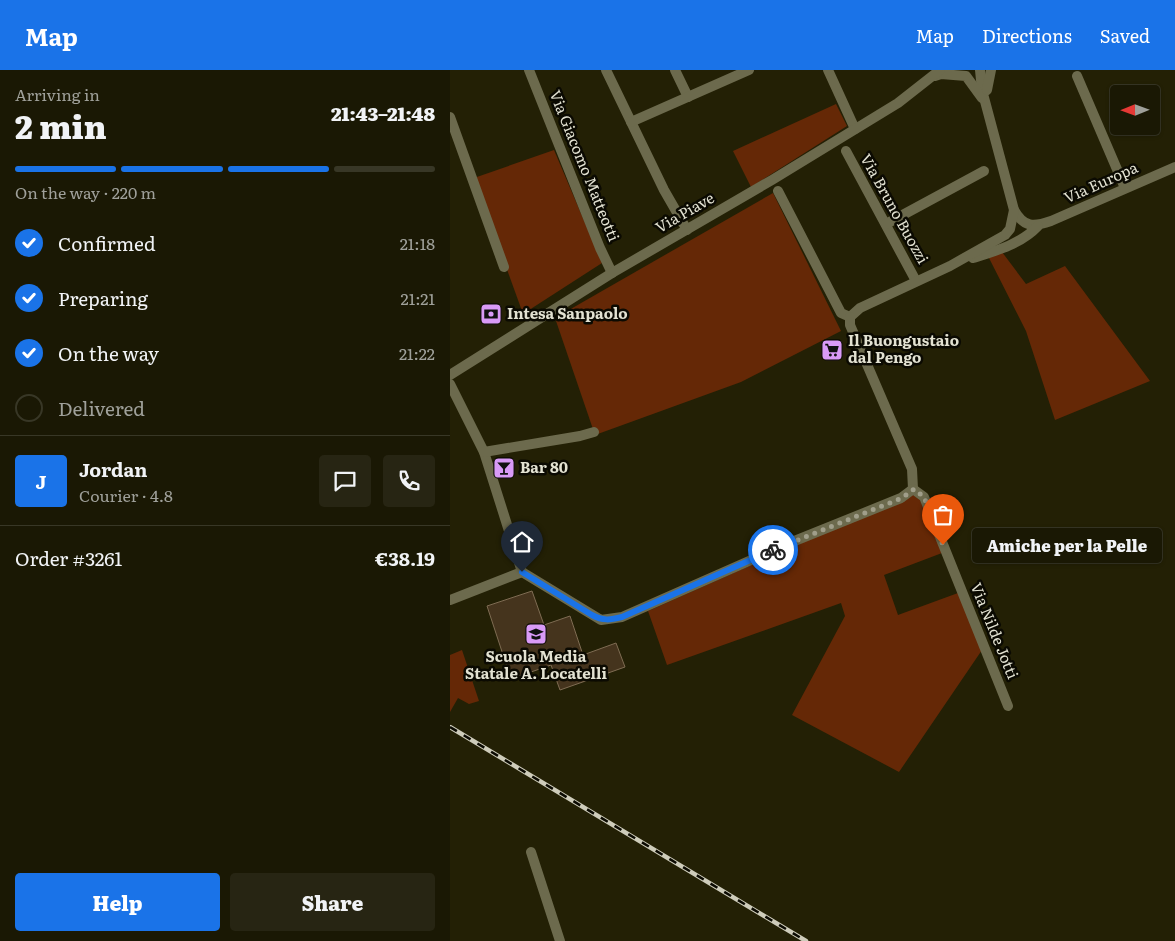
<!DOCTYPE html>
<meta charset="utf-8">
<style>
:root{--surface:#1a1804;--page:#272513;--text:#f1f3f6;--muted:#9fa09a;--line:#383726;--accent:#1a73e8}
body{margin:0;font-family:Literata,serif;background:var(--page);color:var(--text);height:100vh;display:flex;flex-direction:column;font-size:19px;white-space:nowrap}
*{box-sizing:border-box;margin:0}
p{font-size:16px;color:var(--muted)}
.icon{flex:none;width:28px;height:28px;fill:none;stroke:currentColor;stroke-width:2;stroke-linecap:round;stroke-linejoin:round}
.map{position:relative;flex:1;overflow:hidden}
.panel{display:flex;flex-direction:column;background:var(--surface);width:450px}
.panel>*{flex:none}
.needle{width:32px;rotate:269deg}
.tools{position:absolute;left:660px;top:15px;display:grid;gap:10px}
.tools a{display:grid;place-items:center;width:50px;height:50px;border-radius:5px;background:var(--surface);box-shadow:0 1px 4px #0004,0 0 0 1px var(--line);font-size:25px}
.pin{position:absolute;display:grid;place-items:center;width:42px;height:42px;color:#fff;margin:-51px -21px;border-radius:50% 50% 50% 0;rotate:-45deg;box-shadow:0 0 5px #0007}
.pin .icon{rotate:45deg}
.courier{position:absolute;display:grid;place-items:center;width:50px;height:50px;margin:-25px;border:4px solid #1a73e8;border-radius:50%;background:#fff;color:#222;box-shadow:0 1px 6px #0007}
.bubble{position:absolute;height:35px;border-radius:5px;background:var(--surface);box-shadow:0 1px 4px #0004,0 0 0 1px var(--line);font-size:16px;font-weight:800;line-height:35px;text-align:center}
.overview em{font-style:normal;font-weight:800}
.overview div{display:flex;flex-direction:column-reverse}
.overview{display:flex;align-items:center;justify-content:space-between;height:85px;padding:0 15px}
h1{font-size:32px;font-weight:800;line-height:38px}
.bar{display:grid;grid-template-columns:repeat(4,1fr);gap:8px 5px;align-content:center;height:60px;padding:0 15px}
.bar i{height:6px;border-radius:4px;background:var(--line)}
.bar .active{background:var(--accent)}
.bar p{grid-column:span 4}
.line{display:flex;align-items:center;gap:12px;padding:0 15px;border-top:1px solid var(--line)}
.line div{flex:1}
.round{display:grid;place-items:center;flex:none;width:52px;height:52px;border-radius:5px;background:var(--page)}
ol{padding:0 15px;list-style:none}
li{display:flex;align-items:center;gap:15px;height:55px}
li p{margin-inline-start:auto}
li .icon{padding:5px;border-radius:50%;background:var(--accent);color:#fff;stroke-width:4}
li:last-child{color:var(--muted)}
li i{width:28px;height:28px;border:2px solid var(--line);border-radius:50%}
.primary-button{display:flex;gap:10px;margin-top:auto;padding:10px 15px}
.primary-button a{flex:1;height:58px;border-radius:5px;background:var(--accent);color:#fff;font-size:20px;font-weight:800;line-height:58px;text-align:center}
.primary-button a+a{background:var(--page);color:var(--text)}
header{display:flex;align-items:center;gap:30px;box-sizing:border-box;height:70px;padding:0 25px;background:var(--accent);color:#fff}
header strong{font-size:24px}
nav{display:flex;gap:28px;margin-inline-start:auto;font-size:18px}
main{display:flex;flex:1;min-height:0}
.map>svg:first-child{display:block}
.green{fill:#652806}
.building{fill:#45341d;stroke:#7f6c53}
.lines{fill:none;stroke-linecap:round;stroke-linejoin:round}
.minor{stroke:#6c6a4d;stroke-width:10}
.rail-casing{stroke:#ceccbb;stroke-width:4.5}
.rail{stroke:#0b0a02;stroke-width:2.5;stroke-dasharray:8;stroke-linecap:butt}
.done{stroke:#a09e8a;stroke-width:5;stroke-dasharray:0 9}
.route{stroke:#1a73e8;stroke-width:6}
.labels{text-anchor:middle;stroke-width:5;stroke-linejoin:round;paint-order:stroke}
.street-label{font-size:15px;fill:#e3e2d2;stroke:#0b0a02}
.poi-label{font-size:15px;font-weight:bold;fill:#e3e2d2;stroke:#0b0a02;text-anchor:start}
</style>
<header>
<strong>Map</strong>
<nav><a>Map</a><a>Directions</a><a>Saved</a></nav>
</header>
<main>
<section class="panel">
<div class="overview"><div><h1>2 min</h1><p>Arriving in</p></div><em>21:43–21:48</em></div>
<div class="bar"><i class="active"></i><i class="active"></i><i class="active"></i><i></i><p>On the way · 220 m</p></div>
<ol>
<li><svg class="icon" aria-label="check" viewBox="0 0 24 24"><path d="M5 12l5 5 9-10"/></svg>Confirmed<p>21:18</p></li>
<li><svg class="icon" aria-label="check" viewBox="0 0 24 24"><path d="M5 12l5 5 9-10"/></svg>Preparing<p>21:21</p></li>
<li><svg class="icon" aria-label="check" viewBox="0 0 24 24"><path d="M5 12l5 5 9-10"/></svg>On the way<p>21:22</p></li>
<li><i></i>Delivered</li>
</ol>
<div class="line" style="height:90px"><b class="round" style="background:var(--accent);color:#fff">J</b><div><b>Jordan</b><p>Courier · 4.8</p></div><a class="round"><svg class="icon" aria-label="chat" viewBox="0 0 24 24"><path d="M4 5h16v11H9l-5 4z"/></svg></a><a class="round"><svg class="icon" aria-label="phone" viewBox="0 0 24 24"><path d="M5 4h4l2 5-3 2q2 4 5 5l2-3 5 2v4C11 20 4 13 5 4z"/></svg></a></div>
<div class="line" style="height:65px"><div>Order #3261</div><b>€38.19</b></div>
<div class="primary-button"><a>Help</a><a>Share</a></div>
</section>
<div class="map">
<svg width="725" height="871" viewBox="0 0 725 871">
<rect width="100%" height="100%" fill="#232005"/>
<!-- green -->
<g class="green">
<path d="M386,34L397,56L301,117L283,81Z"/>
<path d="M104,80L152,193L76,242L72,241L24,108Z"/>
<path d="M323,123L391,261L291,312L145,365L105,248Z"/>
<path d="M552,182L576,214L615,196L700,311L605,350L576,261L539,188Z"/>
<path d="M462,424L470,430L492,483L434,505L448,545L508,523L532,580L449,702L342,645L395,546L391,533L217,595L198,541Z"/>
<path d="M12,580L29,631L19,634L8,628L0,642V585Z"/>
</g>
<!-- building -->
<path class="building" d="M82,521L94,555L120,546L133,585L166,573L175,597L110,620L101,595L61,609L37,536Z"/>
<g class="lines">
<!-- minor -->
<g class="minor">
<path d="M79,0L150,178L162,203"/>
<path d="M156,0L214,120L237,160"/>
<path d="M225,0L238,27"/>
<path d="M378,0L405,59"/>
<path d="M530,0L532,20L564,140C574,158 584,157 601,151L725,97"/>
<path d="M485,6L491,4L516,6L532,28"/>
<path d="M627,6L675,118"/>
<path d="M537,20L541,0"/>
<path d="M0,47L54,197"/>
<path d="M181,52L299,0"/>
<path d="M396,81L466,211"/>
<path d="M328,121L391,243L400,247"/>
<path d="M436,154L534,101"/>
<path d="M523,188C546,181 571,174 588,156"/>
<path d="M400,247L410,238L500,196L555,165L560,159L564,140"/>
<path d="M400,247V255L462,399L463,419"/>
<path d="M0,305L162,203L322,110L448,33L490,0"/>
<path d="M0,314L34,382L72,502"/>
<path d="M34,382L130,366L144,362"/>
<path d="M463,419L474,427L558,636"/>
<path d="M72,502L151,550L172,547L342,472L451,428L463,419"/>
<path d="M0,530L72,502"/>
<path d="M81,782L110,871"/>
</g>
<!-- rail casing -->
<g class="rail-casing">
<path id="rail" d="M0,657L356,871"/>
</g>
<!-- rail -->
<use href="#rail" class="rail"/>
</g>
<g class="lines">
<!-- done -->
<path class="done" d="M323,480L452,428L464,419L474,427L493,475"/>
<!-- route -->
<path class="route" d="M72,502L142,545C153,551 160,550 172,547L323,480"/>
</g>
<!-- icons -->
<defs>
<g id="bank-square" transform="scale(1.125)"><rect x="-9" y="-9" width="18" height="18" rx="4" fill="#d99af7" stroke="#0b0a02"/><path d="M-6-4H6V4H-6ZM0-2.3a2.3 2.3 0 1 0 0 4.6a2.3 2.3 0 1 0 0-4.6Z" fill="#111"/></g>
<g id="supermarket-square" transform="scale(1.125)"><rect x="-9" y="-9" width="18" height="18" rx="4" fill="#d99af7" stroke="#0b0a02"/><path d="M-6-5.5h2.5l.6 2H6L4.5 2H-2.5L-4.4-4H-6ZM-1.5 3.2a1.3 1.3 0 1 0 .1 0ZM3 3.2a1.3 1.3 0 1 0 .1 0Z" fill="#111"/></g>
<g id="bar-square" transform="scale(1.125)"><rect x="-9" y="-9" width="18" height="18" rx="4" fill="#d99af7" stroke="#0b0a02"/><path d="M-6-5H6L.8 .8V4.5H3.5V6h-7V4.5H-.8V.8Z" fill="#111"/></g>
<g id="school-square" transform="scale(1.125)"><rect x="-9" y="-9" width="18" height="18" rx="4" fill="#d99af7" stroke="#0b0a02"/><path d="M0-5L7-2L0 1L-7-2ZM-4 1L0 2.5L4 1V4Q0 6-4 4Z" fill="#111"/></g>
</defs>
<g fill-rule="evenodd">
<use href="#bank-square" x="41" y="244"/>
<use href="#supermarket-square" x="382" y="280"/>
<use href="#bar-square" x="54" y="398"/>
<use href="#school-square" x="86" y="564"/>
</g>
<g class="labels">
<!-- street labels -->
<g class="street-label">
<text transform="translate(134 96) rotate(68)" y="5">Via Giacomo Matteotti</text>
<text transform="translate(651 113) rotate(-24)" y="5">Via Europa</text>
<text transform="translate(444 139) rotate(61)" y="5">Via Bruno Buozzi</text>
<text transform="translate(235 143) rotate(-30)" y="5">Via Piave</text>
<text transform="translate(544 561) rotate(68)" y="5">Via Nilde Jotti</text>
</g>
<!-- poi labels -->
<g class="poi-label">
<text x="57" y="249">Intesa Sanpaolo</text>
<text x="398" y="276">Il Buongustaio<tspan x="398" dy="17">dal Pengo</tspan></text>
<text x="70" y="403">Bar 80</text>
<text x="86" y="592" text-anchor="middle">Scuola Media<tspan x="86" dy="17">Statale A. Locatelli</tspan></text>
</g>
</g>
</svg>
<div class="tools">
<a><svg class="needle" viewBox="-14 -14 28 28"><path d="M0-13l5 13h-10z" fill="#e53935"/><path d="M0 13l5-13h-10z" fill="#9fa09a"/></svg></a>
</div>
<div class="pin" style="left:493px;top:475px;background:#ea580c"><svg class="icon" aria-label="bag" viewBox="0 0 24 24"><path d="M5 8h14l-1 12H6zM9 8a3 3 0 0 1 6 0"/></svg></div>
<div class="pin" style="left:72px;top:502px;background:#1f2937"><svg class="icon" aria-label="home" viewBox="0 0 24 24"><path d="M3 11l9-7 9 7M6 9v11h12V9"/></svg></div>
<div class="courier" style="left:323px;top:480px"><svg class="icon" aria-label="bike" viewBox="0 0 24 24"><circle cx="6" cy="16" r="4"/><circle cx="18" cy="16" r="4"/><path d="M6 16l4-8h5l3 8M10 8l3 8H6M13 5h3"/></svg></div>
<div class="bubble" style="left:522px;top:458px;width:190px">Amiche per la Pelle</div>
</div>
</main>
